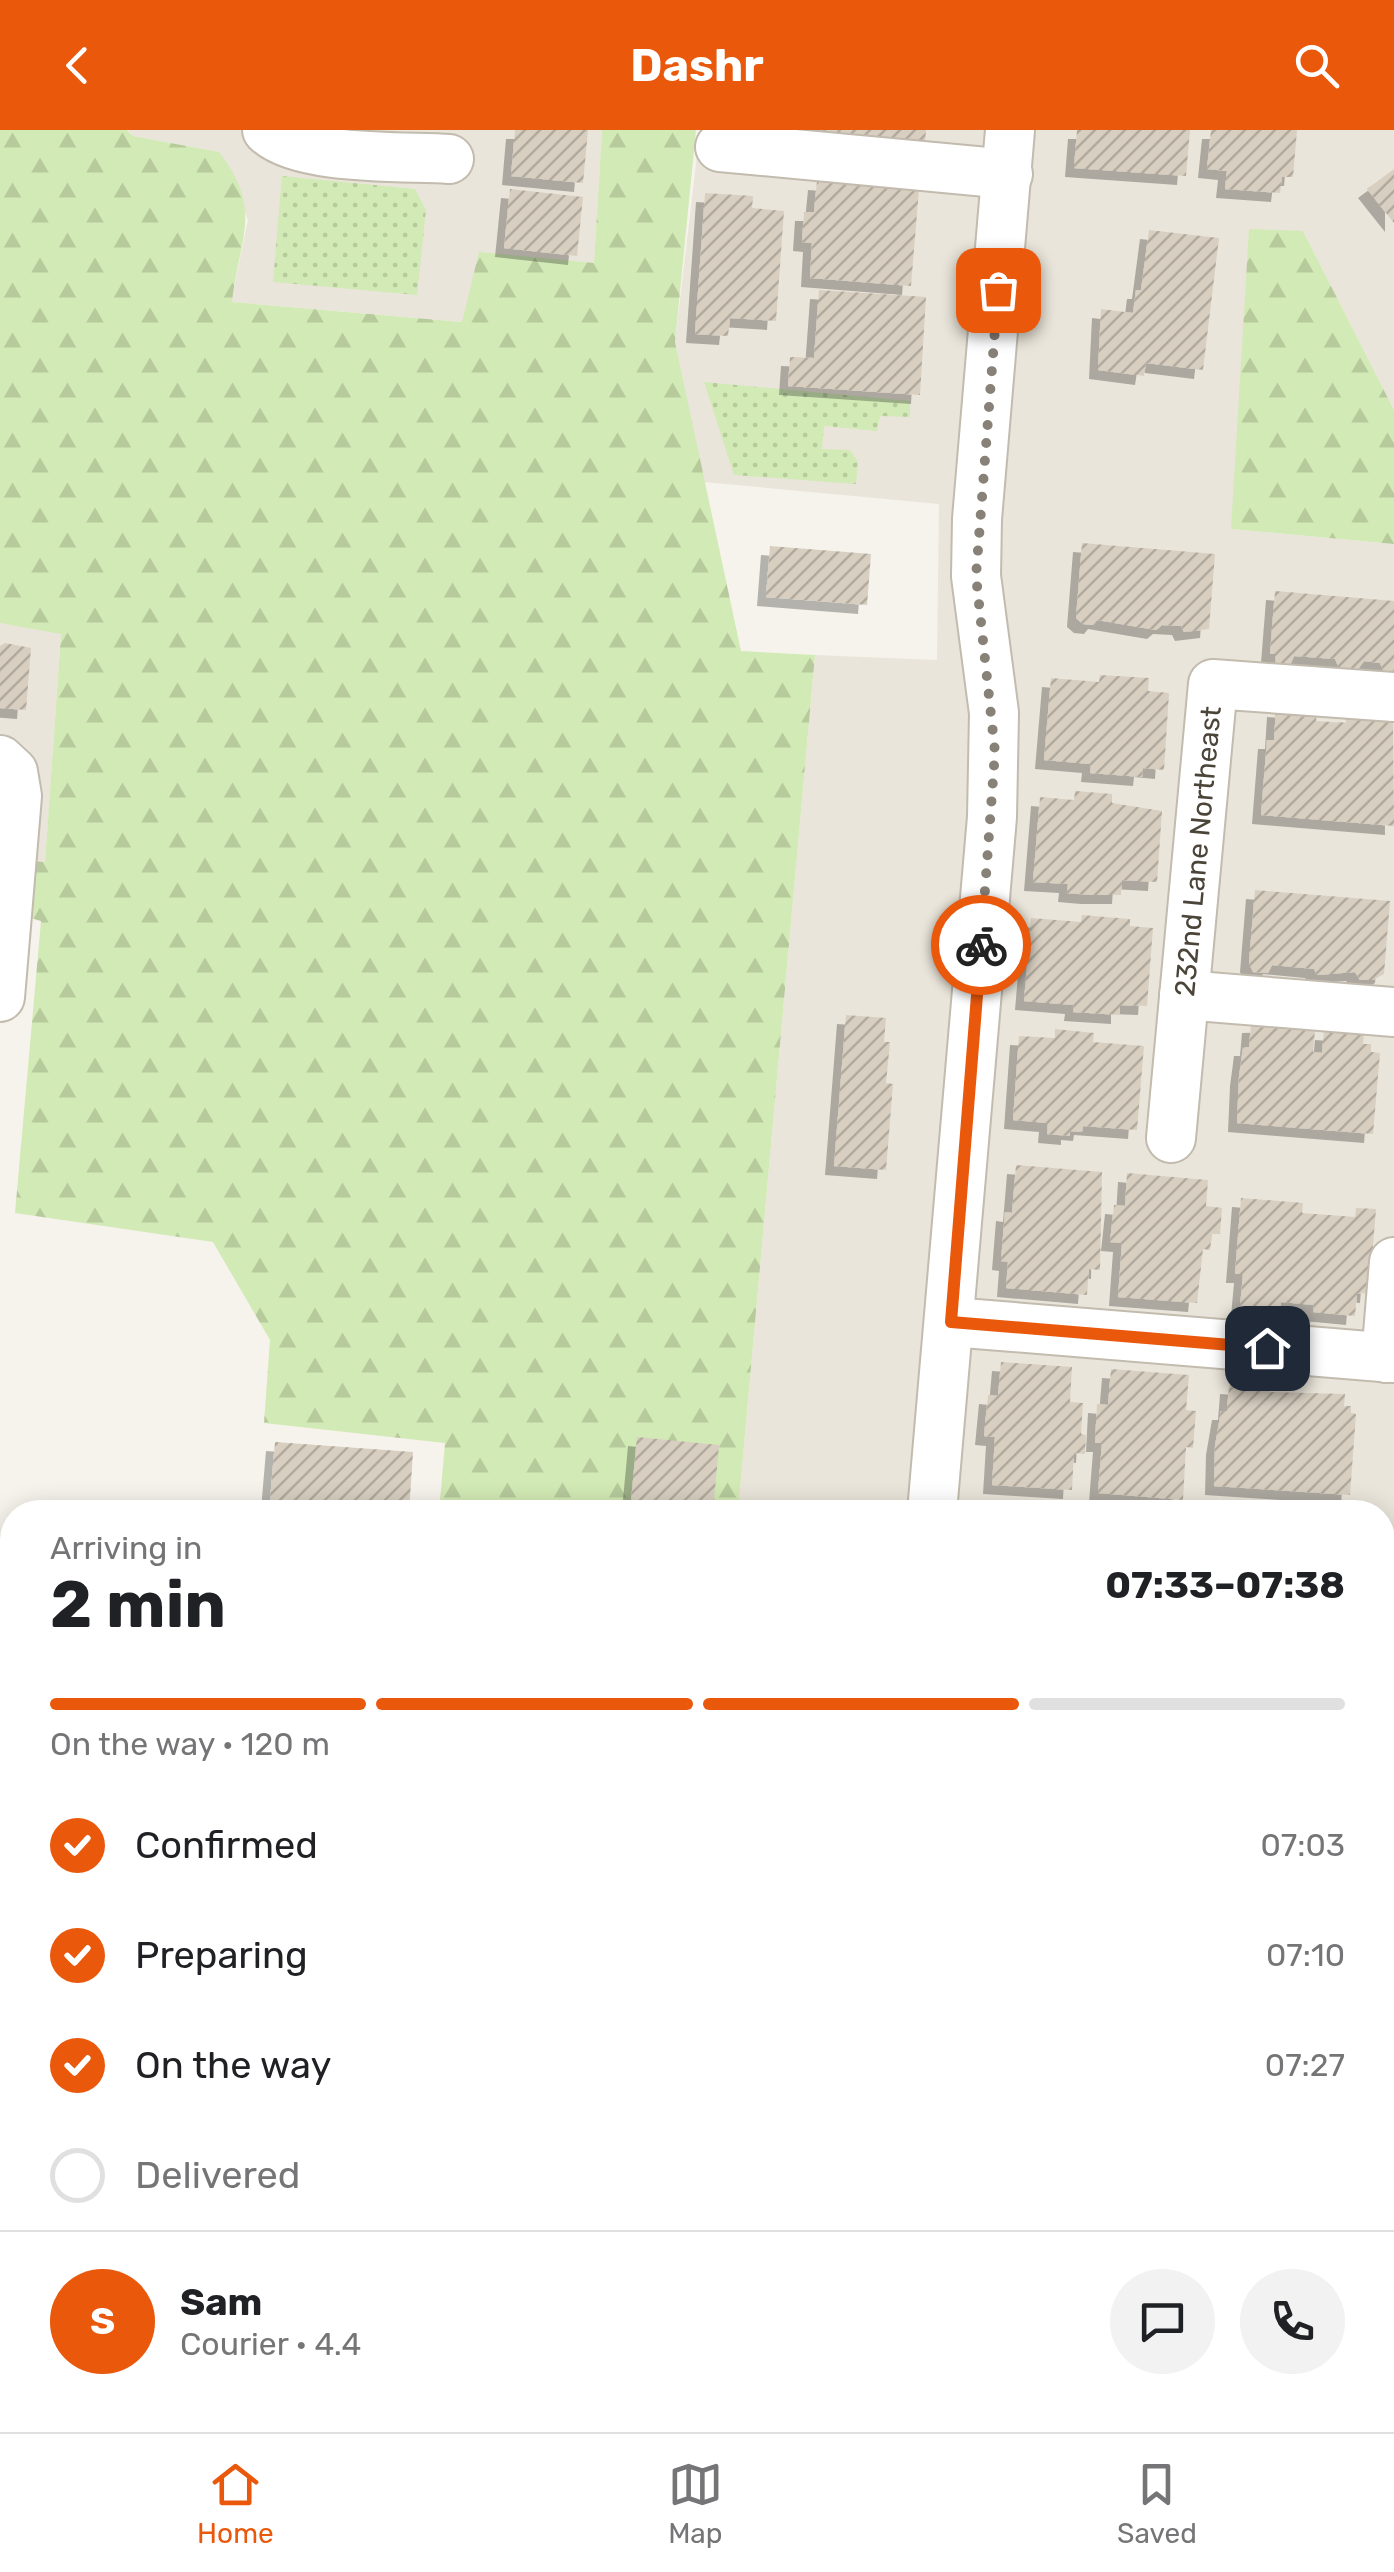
<!DOCTYPE html>
<meta charset="utf-8">
<style>
:root{--surface:#fff;--page:#f2f2f2;--text:#202124;--muted:#757577;--line:#e0e0e0;--accent:#ea580c}
body{margin:0;font-family:Rubik,sans-serif;background:var(--page);color:var(--text);height:100vh;display:flex;flex-direction:column;font-size:38px;white-space:nowrap}
*{box-sizing:border-box;margin:0}
p{font-size:32px;color:var(--muted)}
.icon{flex:none;width:55px;height:55px;fill:none;stroke:currentColor;stroke-width:2;stroke-linecap:round;stroke-linejoin:round}
.map{position:relative;flex:1;overflow:hidden}
.sheet{position:absolute;left:0px;top:1370px;width:1395px;height:932px;display:flex;flex-direction:column;background:var(--surface);border-radius:40px 40px 0 0;box-shadow:0 5px 25px #0003}
.sheet>*{flex:none}
.pin{position:absolute;display:grid;place-items:center;width:85px;height:85px;color:#fff;margin:-42px;border-radius:20px;box-shadow:0 5px 15px #0006}
.courier{position:absolute;display:grid;place-items:center;width:100px;height:100px;margin:-50px;border:8px solid #ea580c;border-radius:50%;background:#fff;color:#222;box-shadow:0 2px 12px #0007}
.summary em{font-style:normal;font-weight:700}
.summary div{display:flex;flex-direction:column-reverse}
.summary{display:flex;align-items:center;justify-content:space-between;height:170px;padding:0 50px}
h1{font-size:65px;font-weight:700;line-height:75px}
.bar{display:grid;grid-template-columns:repeat(4,1fr);gap:15px 10px;align-content:center;height:120px;padding:0 50px}
.bar i{height:12px;border-radius:8px;background:var(--line)}
.bar .on{background:var(--accent)}
.bar p{grid-column:span 4}
.line{display:flex;align-items:center;gap:25px;padding:0 50px;border-top:2px solid var(--line)}
.line div{flex:1}
.round{display:grid;place-items:center;flex:none;width:105px;height:105px;border-radius:52px;background:var(--page)}
ol{padding:0 50px;list-style:none}
li{display:flex;align-items:center;gap:30px;height:110px}
li p{margin-inline-start:auto}
li .icon{padding:10px;border-radius:50%;background:var(--accent);color:#fff;stroke-width:4}
li:last-child{color:var(--muted)}
li i{width:55px;height:55px;border:5px solid var(--line);border-radius:50%}
header{display:flex;justify-content:space-between;align-items:center;height:130px;padding:0 50px;background:var(--accent);color:#fff;font-size:45px;font-weight:700}
.tab-bar{display:flex;justify-content:space-around;align-items:center;height:140px;border-top:2px solid var(--line);background:var(--surface);font-size:28px;color:var(--muted)}
.tab-bar a{display:grid;justify-items:center;gap:5px}
.tab-bar .on{color:var(--accent)}
.map>svg:first-child{display:block}
.residential{fill:#eae5da}
.commercial{fill:#f7ead8}
.forest{fill:url(#forest-firs)}
.park{fill:url(#park-dots)}
.parking{fill:#e5e3e0}
.building{fill:url(#building-hatch);filter:url(#shadow)}
.lines{fill:none;stroke-linecap:round;stroke-linejoin:round}
.minor-casing{stroke:#c2bbae;stroke-width:52}
.minor{stroke:#fff;stroke-width:48}
.done{stroke:#878178;stroke-width:10;stroke-dasharray:0 18}
.route{stroke:#ea580c;stroke-width:12}
.labels{text-anchor:middle;stroke-width:8;stroke-linejoin:round;paint-order:stroke}
.street-label{font-size:28px;fill:#4b4439;stroke:#fff}
</style>
<header><svg class="icon" aria-label="back" viewBox="0 0 24 24"><path d="M15 5l-7 7 7 7"/></svg>Dashr<svg class="icon" aria-label="search" viewBox="0 0 24 24"><circle cx="10" cy="10" r="6"/><path d="M15 15l6 6"/></svg></header>
<div class="map">
<svg width="1394" height="2302" viewBox="0 0 1394 2302">
<defs>
<pattern id="forest-firs" width="22" height="20" patternUnits="userSpaceOnUse" patternTransform="scale(2.5)"><rect width="22" height="20" fill="#d2eab5"/><path d="M5 1l3.5 6h-7zM16 11l3.5 6h-7z" fill="#b6ca9c"/></pattern>
<pattern id="park-dots" width="8" height="8" patternUnits="userSpaceOnUse" patternTransform="scale(2.5)"><rect width="8" height="8" fill="#d2eab5"/><path d="M2 2h.1M6 6h.1" fill="none" stroke="#b6ca9c" stroke-width="1.8" stroke-linecap="round"/></pattern>
<pattern id="building-hatch" width="6" height="6" patternUnits="userSpaceOnUse" patternTransform="scale(2.5)"><rect width="6" height="6" fill="#d8cfc1"/><path d="M-1 1l2-2M0 6l6-6M5 7l2-2" fill="none" stroke="#b1aa9e"/></pattern>
<filter id="shadow"><feDropShadow dx="-9" dy="9" stdDeviation="0" flood-color="#0004"/></filter>
</defs>
<rect width="100%" height="100%" fill="#f6f3ec"/>
<!-- residential -->
<g class="residential">
<path d="M128,0H602L594,134L480,123L463,192L231,172L248,90L219,22L133,6Z"/>
<path d="M700,0H1394V280L1303,101L1231,399L1394,414V1566L1383,1565L1382,1382H738L815,525L937,530L939,374L704,352L675,212Z"/>
<path d="M0,493L61,503L45,733L0,729Z"/>
</g>
<!-- commercial -->
<path class="commercial" d="M0,1544L12,1545V2243L0,2242Z"/>
<!-- forest -->
<g class="forest">
<path d="M0,0H127L133,6L219,22C264,80 239,108 232,172L462,192L479,122L594,133L602,0H696L675,212L741,521L815,525L738,1382H439L445,1313L264,1293L270,1210L213,1112L15,1083L41,791L0,779V729L45,732L61,504L0,493Z"/>
<path d="M1249,99L1303,101L1394,280V414L1231,399Z"/>
<path d="M1383,2144L1394,2145V2302H468L480,2290H1382Z"/>
</g>
<!-- park -->
<g class="park">
<path d="M282,46L415,59L426,80L417,165L273,152Z"/>
<path d="M704,252L910,271V287L880,286L877,301L824,296L822,319L850,320L858,332L856,354L734,345Z"/>
</g>
<!-- parking -->
<path class="parking" d="M1382,1745L1394,1746V2046L1382,2045Z"/>
<!-- building -->
<g class="building">
<path d="M515,0H588L583,53L511,46Z"/>
<path d="M817,0H926L925,12L817,5Z"/>
<path d="M1077,0H1190L1186,46L1074,38Z"/>
<path d="M1211,0H1297L1293,47H1282L1280,63L1225,59L1227,41L1207,39Z"/>
<path d="M1394,39V93L1367,59Z"/>
<path d="M817,51L919,59L911,156L810,148L812,113L802,112L804,82H814Z"/>
<path d="M510,59L583,67L577,126L504,118Z"/>
<path d="M705,63L753,66L752,78L784,81L776,191L730,188L728,206L695,204Z"/>
<path d="M1149,100L1219,108L1203,240L1146,233L1144,246L1098,240L1101,179L1133,183L1136,160H1141Z"/>
<path d="M819,160L926,167L920,265L788,256L790,227L814,228Z"/>
<path d="M1082,413L1215,424L1209,499L1184,502L1181,496L1162,495L1156,500L1097,490L1093,495L1083,494L1076,488Z"/>
<path d="M770,416L871,424L867,475L766,467Z"/>
<path d="M1275,461L1394,471V542H1384L1380,533L1364,531L1358,539L1339,538L1335,529L1294,526L1290,535L1276,533L1275,524H1270Z"/>
<path d="M5,513L31,518L26,580L0,578V516Z"/>
<path d="M1100,545L1149,548L1148,561L1169,563L1164,640L1143,638L1142,647L1090,643L1091,634L1044,630L1051,548L1099,552Z"/>
<path d="M1276,578L1317,581L1316,591L1346,593L1347,583L1393,588L1394,696L1261,685L1267,610H1274Z"/>
<path d="M1075,661L1112,664V673L1162,681L1157,752L1122,750L1121,765H1090L1067,763L1068,754L1033,752L1040,667L1074,670Z"/>
<path d="M1255,760L1390,771L1384,844L1373,850H1360L1355,842L1317,845L1314,839L1272,835L1268,843L1253,842L1249,833Z"/>
<path d="M1082,785L1130,789V796L1153,798L1147,876L1120,875V885L1073,882L1074,875L1024,871L1031,788L1081,792Z"/>
<path d="M846,885L886,888L884,912H890L886,953L893,954L886,1040L834,1036Z"/>
<path d="M1294,893V898L1315,900L1313,922L1322,923L1324,901L1364,904L1363,914H1371V922L1380,923L1373,1004L1237,993L1239,947L1243,917H1249L1251,894Z"/>
<path d="M1055,899L1094,903L1093,912L1144,916L1137,1000L1083,996L1082,1002L1070,1001V1006L1047,1004L1048,993L1013,990L1019,906L1055,908Z"/>
<path d="M1016,1035L1102,1042L1100,1140L1089,1139L1087,1165L1006,1158L1008,1132L1001,1131L1005,1082L1012,1083Z"/>
<path d="M1127,1043L1208,1050L1206,1076L1222,1078L1220,1104H1212L1210,1120L1203,1119L1197,1173L1118,1167L1122,1113L1110,1112L1114,1075L1125,1076Z"/>
<path d="M1241,1068L1303,1073L1302,1083L1355,1087L1356,1078L1376,1079L1369,1164L1357,1163L1355,1186L1313,1182L1314,1175L1281,1172L1280,1181L1240,1177L1243,1144H1235Z"/>
<path d="M1001,1232L1072,1237L1070,1272L1083,1273L1081,1304L1086,1305L1085,1324L1074,1323L1072,1360L992,1355L995,1307L984,1306L988,1265L998,1266Z"/>
<path d="M1111,1239L1189,1245L1186,1280L1196,1281L1193,1318L1186,1317L1183,1370L1098,1363L1102,1313H1095L1097,1274L1108,1275Z"/>
<path d="M1229,1255L1270,1258V1262L1345,1264L1344,1276H1351V1283L1356,1284L1350,1365L1214,1356L1215,1316L1221,1281H1227Z"/>
<path d="M637,1307L719,1315L713,1382H630Z"/>
<path d="M275,1312L413,1322L409,1382H269Z"/>
<path d="M0,1677L12,1678L3,1805H0Z"/>
</g>
<g class="lines">
<!-- minor casing -->
<g class="minor-casing">
<g id="minor">
<path d="M267,0C298,31 404,26 449,29"/>
<path d="M720,17L1008,44"/>
<path d="M0,630L13,642L17,666L0,867"/>
<path d="M1184,865L1394,882"/>
<path id="s1" d="M1171,1008L1213,554L1394,567"/>
<path d="M951,1192L1394,1228"/>
<path d="M1386,1228L1394,1132"/>
<path d="M932,1382L992,687L994,583L976,446L977,389L1010,0"/>
<path d="M0,1482L12,1483"/>
<path d="M1382,1593L1394,1594"/>
<path d="M1382,1803L1394,1804"/>
<path d="M1382,1994L1394,1995"/>
</g>
</g>
<!-- minor -->
<use href="#minor" class="minor"/>
</g>
<g class="lines">
<!-- done -->
<path class="done" d="M981,815L995,622L976,446L998,160"/>
<!-- route -->
<path class="route" d="M981,815L951,1192L1267,1218"/>
</g>
<g class="labels">
<!-- street labels -->
<g class="street-label">
<text dy="10" stroke="none"><textPath href="#s1" startOffset="288">232nd Lane Northeast</textPath></text>
</g>
</g>
</svg>
<div class="pin" style="left:998px;top:160px;background:#ea580c"><svg class="icon" aria-label="bag" viewBox="0 0 24 24"><path d="M5 8h14l-1 12H6zM9 8a3 3 0 0 1 6 0"/></svg></div>
<div class="pin" style="left:1267px;top:1218px;background:#1f2937"><svg class="icon" aria-label="home" viewBox="0 0 24 24"><path d="M3 11l9-7 9 7M6 9v11h12V9"/></svg></div>
<div class="courier" style="left:981px;top:815px"><svg class="icon" aria-label="bike" viewBox="0 0 24 24"><circle cx="6" cy="16" r="4"/><circle cx="18" cy="16" r="4"/><path d="M6 16l4-8h5l3 8M10 8l3 8H6M13 5h3"/></svg></div>
<section class="sheet">
<div class="summary"><div><h1>2 min</h1><p>Arriving in</p></div><em>07:33–07:38</em></div>
<div class="bar"><i class="on"></i><i class="on"></i><i class="on"></i><i></i><p>On the way · 120 m</p></div>
<ol>
<li><svg class="icon" aria-label="check" viewBox="0 0 24 24"><path d="M5 12l5 5 9-10"/></svg>Confirmed<p>07:03</p></li>
<li><svg class="icon" aria-label="check" viewBox="0 0 24 24"><path d="M5 12l5 5 9-10"/></svg>Preparing<p>07:10</p></li>
<li><svg class="icon" aria-label="check" viewBox="0 0 24 24"><path d="M5 12l5 5 9-10"/></svg>On the way<p>07:27</p></li>
<li><i></i>Delivered</li>
</ol>
<div class="line" style="height:180px"><b class="round" style="background:var(--accent);color:#fff">S</b><div><b>Sam</b><p>Courier · 4.4</p></div><a class="round"><svg class="icon" aria-label="chat" viewBox="0 0 24 24"><path d="M4 5h16v11H9l-5 4z"/></svg></a><a class="round"><svg class="icon" aria-label="phone" viewBox="0 0 24 24"><path d="M5 4h4l2 5-3 2q2 4 5 5l2-3 5 2v4C11 20 4 13 5 4z"/></svg></a></div>
</section>
</div>
<nav class="tab-bar">
<a class="on"><svg class="icon" aria-label="home" viewBox="0 0 24 24"><path d="M3 11l9-7 9 7M6 9v11h12V9"/></svg>Home</a>
<a><svg class="icon" aria-label="map" viewBox="0 0 24 24"><path d="M3 6l6-2 6 2 6-2v14l-6 2-6-2-6 2zM9 4v14M15 6v14"/></svg>Map</a>
<a><svg class="icon" aria-label="saved" viewBox="0 0 24 24"><path d="M7 4h10v16l-5-4-5 4z"/></svg>Saved</a>
</nav>
